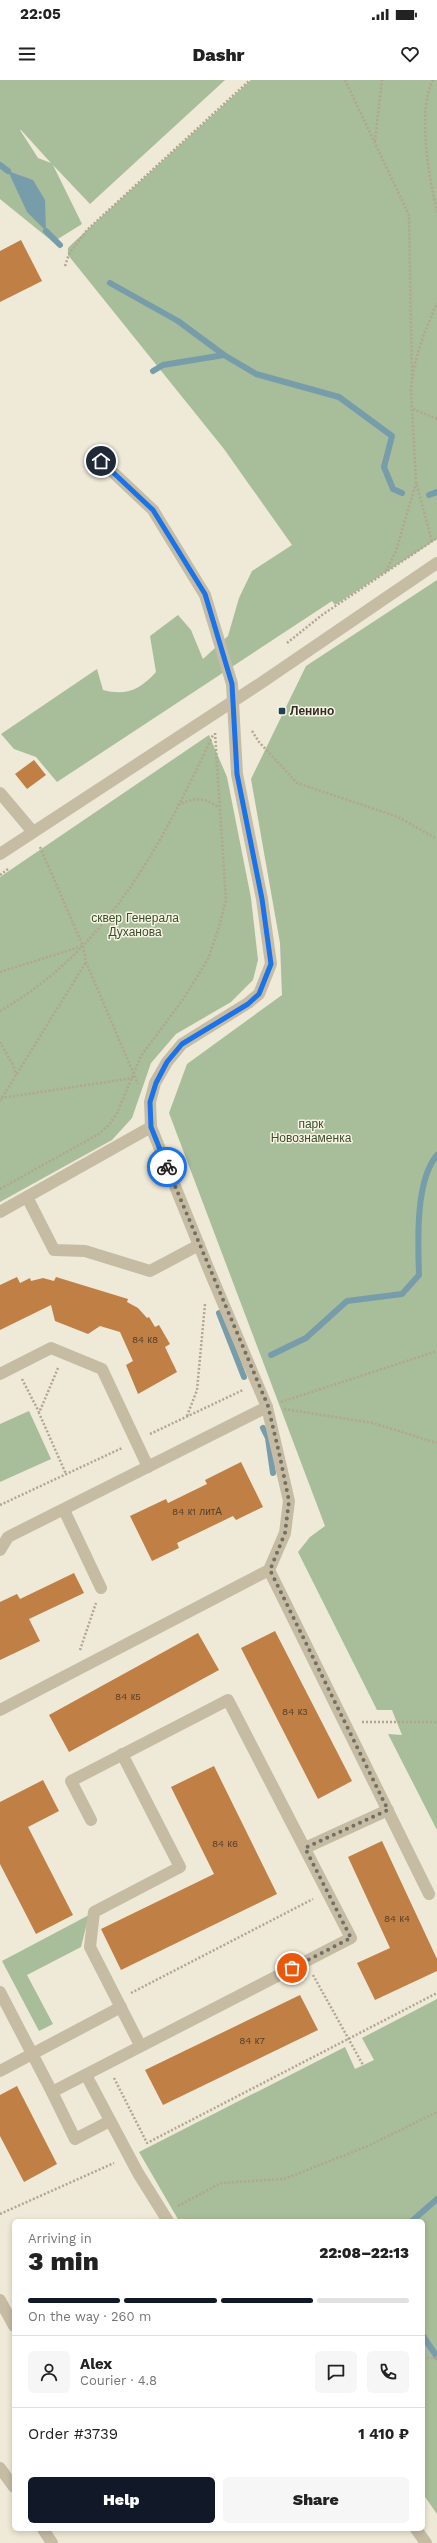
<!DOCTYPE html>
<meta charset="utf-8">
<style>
:root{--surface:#fff;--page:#f6f6f6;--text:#222;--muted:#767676;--line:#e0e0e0;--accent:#111827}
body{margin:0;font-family:"Work Sans",sans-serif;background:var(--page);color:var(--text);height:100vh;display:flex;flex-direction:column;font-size:15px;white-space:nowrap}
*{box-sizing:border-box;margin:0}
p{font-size:13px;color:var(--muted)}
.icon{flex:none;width:22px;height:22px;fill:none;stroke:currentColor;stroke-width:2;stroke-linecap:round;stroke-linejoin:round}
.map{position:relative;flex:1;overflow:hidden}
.details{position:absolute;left:12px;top:2139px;width:413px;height:312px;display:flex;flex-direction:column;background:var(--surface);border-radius:6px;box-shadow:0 2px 6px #0003}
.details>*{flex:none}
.pin{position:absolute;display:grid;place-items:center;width:34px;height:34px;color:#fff;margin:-17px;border:2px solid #fff;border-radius:50%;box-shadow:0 1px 4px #0007}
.courier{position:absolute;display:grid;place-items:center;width:40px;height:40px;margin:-20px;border:3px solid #1a73e8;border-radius:50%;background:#fff;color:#222;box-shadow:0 1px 5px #0007}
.head em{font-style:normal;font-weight:800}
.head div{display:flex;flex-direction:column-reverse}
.head{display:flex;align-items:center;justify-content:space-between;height:68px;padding:0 16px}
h1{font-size:26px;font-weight:800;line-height:30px}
.bar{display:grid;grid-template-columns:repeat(4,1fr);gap:6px 4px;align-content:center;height:48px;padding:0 16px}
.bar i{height:5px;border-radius:3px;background:var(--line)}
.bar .active{background:var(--accent)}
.bar p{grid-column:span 4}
.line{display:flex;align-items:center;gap:10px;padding:0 16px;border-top:1px solid var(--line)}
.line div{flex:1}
.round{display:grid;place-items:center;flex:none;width:42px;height:42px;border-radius:6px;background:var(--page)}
.primary-button{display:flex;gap:8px;margin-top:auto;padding:8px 16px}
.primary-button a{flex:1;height:46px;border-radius:6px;background:var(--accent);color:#fff;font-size:16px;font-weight:800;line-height:46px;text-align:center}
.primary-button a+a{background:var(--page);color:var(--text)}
.status{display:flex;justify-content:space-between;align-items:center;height:28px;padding:0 20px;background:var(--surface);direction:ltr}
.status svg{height:11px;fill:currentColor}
header{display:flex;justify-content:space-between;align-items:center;height:52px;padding:0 16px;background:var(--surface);font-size:18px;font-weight:800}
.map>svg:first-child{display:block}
.green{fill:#a8bd99;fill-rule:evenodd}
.water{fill:#789daa}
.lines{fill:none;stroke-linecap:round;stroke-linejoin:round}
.stream{stroke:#789daa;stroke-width:6}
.building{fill:#bf7f45}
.path{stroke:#b2a68f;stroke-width:2.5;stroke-dasharray:2 2;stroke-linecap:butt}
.minor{stroke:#c6bca4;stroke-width:12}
.done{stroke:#746e63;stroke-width:4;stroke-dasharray:0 7.2}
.route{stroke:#1a73e8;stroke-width:5}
.poi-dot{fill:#1e4251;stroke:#f7f3e3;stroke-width:1.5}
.labels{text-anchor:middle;stroke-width:3;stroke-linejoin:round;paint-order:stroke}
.number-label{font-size:10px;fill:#55412d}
.poi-label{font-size:12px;font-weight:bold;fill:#322c25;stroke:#f7f3e3;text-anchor:start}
.park-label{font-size:12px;fill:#394f2b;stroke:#f7f3e3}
</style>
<div class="status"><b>22:05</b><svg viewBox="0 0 49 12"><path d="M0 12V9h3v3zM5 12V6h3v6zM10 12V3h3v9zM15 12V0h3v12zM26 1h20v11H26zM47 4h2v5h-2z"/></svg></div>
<header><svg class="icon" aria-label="menu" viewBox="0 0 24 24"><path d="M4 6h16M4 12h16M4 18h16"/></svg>Dashr<svg class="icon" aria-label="heart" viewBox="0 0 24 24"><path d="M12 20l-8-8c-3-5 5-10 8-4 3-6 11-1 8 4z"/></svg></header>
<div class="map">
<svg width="437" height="2463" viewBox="0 0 437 2463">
<rect width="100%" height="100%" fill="#efe9d7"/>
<!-- green -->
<g class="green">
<path d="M0,0H225L90,124L53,85L82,144L53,162L0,119ZM20,50H21L51,83L38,78Z"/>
<path d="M251,0H437V459L335,525L332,521L57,702L36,677L14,669L1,654L97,589L103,610C126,616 140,610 156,592L150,556L178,535L191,550L203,579L228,556L239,518L252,491L292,465L224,369L68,175V168L73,163Z"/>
<path d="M437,500V1750L388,1654L402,1655L392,1630H377L298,1472L310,1457L325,1446L169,1033L187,984L282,915L280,863L251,699L306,586Z"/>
<path d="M209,655L227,697L251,818L258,880L253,900L231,922L176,954L151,983L132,1038L112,1060L0,1122V797Z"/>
<path d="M29,1331L51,1379L0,1402V1344Z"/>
<path d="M89,1835L81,1867L27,1895L53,1944L39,1951L2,1881Z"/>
<path d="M437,1919V2434L423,2414V2141H179L139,2072L345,1967L355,1989L374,1980L362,1958Z"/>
</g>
<!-- water -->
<path class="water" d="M8,91L33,100L45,120L46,151L27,132Z"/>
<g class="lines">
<!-- stream -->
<g class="stream">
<path d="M0,85L8,91"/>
<path d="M46,151L60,165"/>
<path d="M110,203L178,241L224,275"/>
<path d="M153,291L163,285L224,275L256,294L339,317L392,356L384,387L393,409L402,413"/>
<path d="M429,415L437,412"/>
<path d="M219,1233L244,1297"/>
<path d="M271,1275L306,1258L347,1221L402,1214L419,1195C418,1162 415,1101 437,1075"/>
<path d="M263,1348L268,1358L273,1393"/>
<path d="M412,2141L437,2119"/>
<path d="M423,2256L437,2277"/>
</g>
</g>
<!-- building -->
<g class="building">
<path d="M21,160L42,201L0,222V171Z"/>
<path d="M34,680L46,695L27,709L15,694Z"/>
<path d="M17,1197L20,1203L30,1198L31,1201L43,1198L54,1201L56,1197L128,1219L127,1222L138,1228L147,1238L149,1237L155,1247L159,1245L170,1264L165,1267L177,1292L138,1314L126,1285L133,1281L120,1252L100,1246L88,1254L55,1241L51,1225L0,1250V1205Z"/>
<path d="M241,1382L263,1427L236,1440L233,1436L177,1463L179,1468L152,1481L130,1436L166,1419L168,1423L207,1404L205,1400Z"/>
<path d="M74,1493L84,1513L29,1539L40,1561L0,1580V1522L17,1514L20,1519Z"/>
<path d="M275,1551L352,1701L318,1719L241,1568Z"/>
<path d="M198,1553L219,1590L69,1672L49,1635Z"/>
<path d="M214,1686L277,1814L121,1890L101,1849L214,1794L171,1707Z"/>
<path d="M43,1700L59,1731L28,1747L73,1835L36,1854L0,1784V1722Z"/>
<path d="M382,1761L437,1879V1891L375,1920L357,1883L390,1868L348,1777Z"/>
<path d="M300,1915L318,1950L163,2025L145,1990Z"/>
<path d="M17,2006L57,2084L24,2102L0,2056V2015Z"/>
</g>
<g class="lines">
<!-- path -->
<g class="path">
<path d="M345,0L409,135L412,298"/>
<path d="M433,0C417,31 429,98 437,132"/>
<path d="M375,61L382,0"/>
<path d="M65,186L69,174L87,150L250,0"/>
<path d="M413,329L437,339"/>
<path d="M432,461L416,402L411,310C413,280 425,250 437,223"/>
<path d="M386,491L396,471L416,403"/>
<path d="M287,563L322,535L437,458"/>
<path d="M252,651L259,662L297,703L398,737L437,759"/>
<path d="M178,725C195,717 205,717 219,728"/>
<path d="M40,767L83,866L86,882L138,1004"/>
<path d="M0,795L8,789"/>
<path d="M0,892L83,866"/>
<path d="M0,931C109,868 161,765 213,655"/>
<path d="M0,962L13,985L16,995"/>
<path d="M1,1018L133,998"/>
<path d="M0,1021L86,882"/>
<path d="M0,1109L97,1055L109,1045L117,1033L141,976L184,918L208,879L218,850L226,820L215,653"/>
<path d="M58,1288L39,1333L66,1394"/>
<path d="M22,1299L39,1332"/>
<path d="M281,1322L437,1271"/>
<path d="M284,1329L373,1343L437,1363"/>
<path d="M187,1336L197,1310L205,1224"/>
<path d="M150,1354L243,1310"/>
<path d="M0,1425L122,1368"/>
<path d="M80,1570L96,1523"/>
<path d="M362,1642H437"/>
<path d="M313,1895L363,1985"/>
<path d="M131,1913L313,1819"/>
<path d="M114,1998L147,2063L437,1913"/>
<path d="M178,2126L221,2103L284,2099L368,2066L437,2032"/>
<path d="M0,2134L114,2083"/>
<path d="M423,2278H437"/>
</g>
<!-- minor -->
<g class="minor">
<path d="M0,713L33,752"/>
<path d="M0,774L261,603L437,483"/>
<path d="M27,1117L54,1170L85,1171L150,1191L199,1165"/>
<path d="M0,1132L151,1047"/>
<path d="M0,1294L51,1268L102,1289L148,1387"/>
<path d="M64,1430L101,1508"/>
<path d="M0,1470L8,1457L267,1327"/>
<path d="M269,1490L429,1814"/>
<path d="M0,1630L269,1490L285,1453L289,1421L267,1327L209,1190L151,1047L150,1022L155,1003L167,982L182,964L248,923L259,914L271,884L262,819L237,694L232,604L205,515L153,430L101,381"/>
<path d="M122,1674L180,1787L94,1832L90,1867L140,1965"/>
<path d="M91,1740L71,1701L228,1620L351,1858L52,2012L75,2059L110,2041"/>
<path d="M305,1768L388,1730"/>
<path d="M0,1912L52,2012"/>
<path d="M0,1991L121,1927"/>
<path d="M86,1995L138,2093L168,2141"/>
<path d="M0,2220L14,2246"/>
<path d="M0,2388L14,2407"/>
<path d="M43,2449L52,2463"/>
<path d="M416,2449L426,2463"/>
</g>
</g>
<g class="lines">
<!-- done -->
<path class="done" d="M167,1087L268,1326L280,1377L289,1421L285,1453L270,1490L388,1730L305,1768L351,1858L292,1888"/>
<!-- route -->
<path class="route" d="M101,381L153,430L205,514L232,604L237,694L262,819L271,884L259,914L248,924L182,964L167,982L156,1003L150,1022L151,1047L167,1087"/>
</g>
<!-- markers -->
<rect class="poi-dot" x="278" y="627" width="8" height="8" rx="2"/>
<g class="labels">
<!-- number labels -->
<g class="number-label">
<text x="145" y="1263">84 к8</text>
<text x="197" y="1435">84 к1 литА</text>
<text x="128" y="1620">84 к5</text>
<text x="295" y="1635">84 к3</text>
<text x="225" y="1767">84 к6</text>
<text x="397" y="1842">84 к4</text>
<text x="252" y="1964">84 к7</text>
</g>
<!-- poi labels -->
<g class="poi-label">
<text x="290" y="635">Ленино</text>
</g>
<!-- park labels -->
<g class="park-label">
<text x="135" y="842">сквер Генерала<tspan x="135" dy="14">Духанова</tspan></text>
<text x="311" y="1048">парк<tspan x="311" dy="14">Новознаменка</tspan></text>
</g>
</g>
</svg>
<div class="pin" style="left:292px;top:1888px;background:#ea580c"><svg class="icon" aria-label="bag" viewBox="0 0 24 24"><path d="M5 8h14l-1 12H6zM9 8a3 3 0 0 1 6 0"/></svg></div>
<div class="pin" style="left:101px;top:381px;background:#1f2937"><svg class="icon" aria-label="home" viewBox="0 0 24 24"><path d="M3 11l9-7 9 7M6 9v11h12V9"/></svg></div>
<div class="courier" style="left:167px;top:1087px"><svg class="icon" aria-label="bike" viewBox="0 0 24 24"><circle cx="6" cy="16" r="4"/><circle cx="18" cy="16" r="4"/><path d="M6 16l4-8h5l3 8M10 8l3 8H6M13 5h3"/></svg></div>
<section class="details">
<div class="head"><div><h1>3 min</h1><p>Arriving in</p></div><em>22:08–22:13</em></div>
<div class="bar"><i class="active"></i><i class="active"></i><i class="active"></i><i></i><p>On the way · 260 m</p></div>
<div class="line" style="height:72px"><a class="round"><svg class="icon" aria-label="person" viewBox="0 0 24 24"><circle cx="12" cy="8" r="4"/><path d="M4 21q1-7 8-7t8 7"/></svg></a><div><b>Alex</b><p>Courier · 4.8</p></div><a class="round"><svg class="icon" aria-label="chat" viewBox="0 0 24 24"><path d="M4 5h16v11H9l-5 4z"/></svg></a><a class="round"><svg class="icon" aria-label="phone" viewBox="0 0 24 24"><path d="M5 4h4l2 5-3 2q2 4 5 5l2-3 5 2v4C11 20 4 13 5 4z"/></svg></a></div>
<div class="line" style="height:52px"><div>Order #3739</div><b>1 410 ₽</b></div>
<div class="primary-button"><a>Help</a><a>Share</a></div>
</section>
</div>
